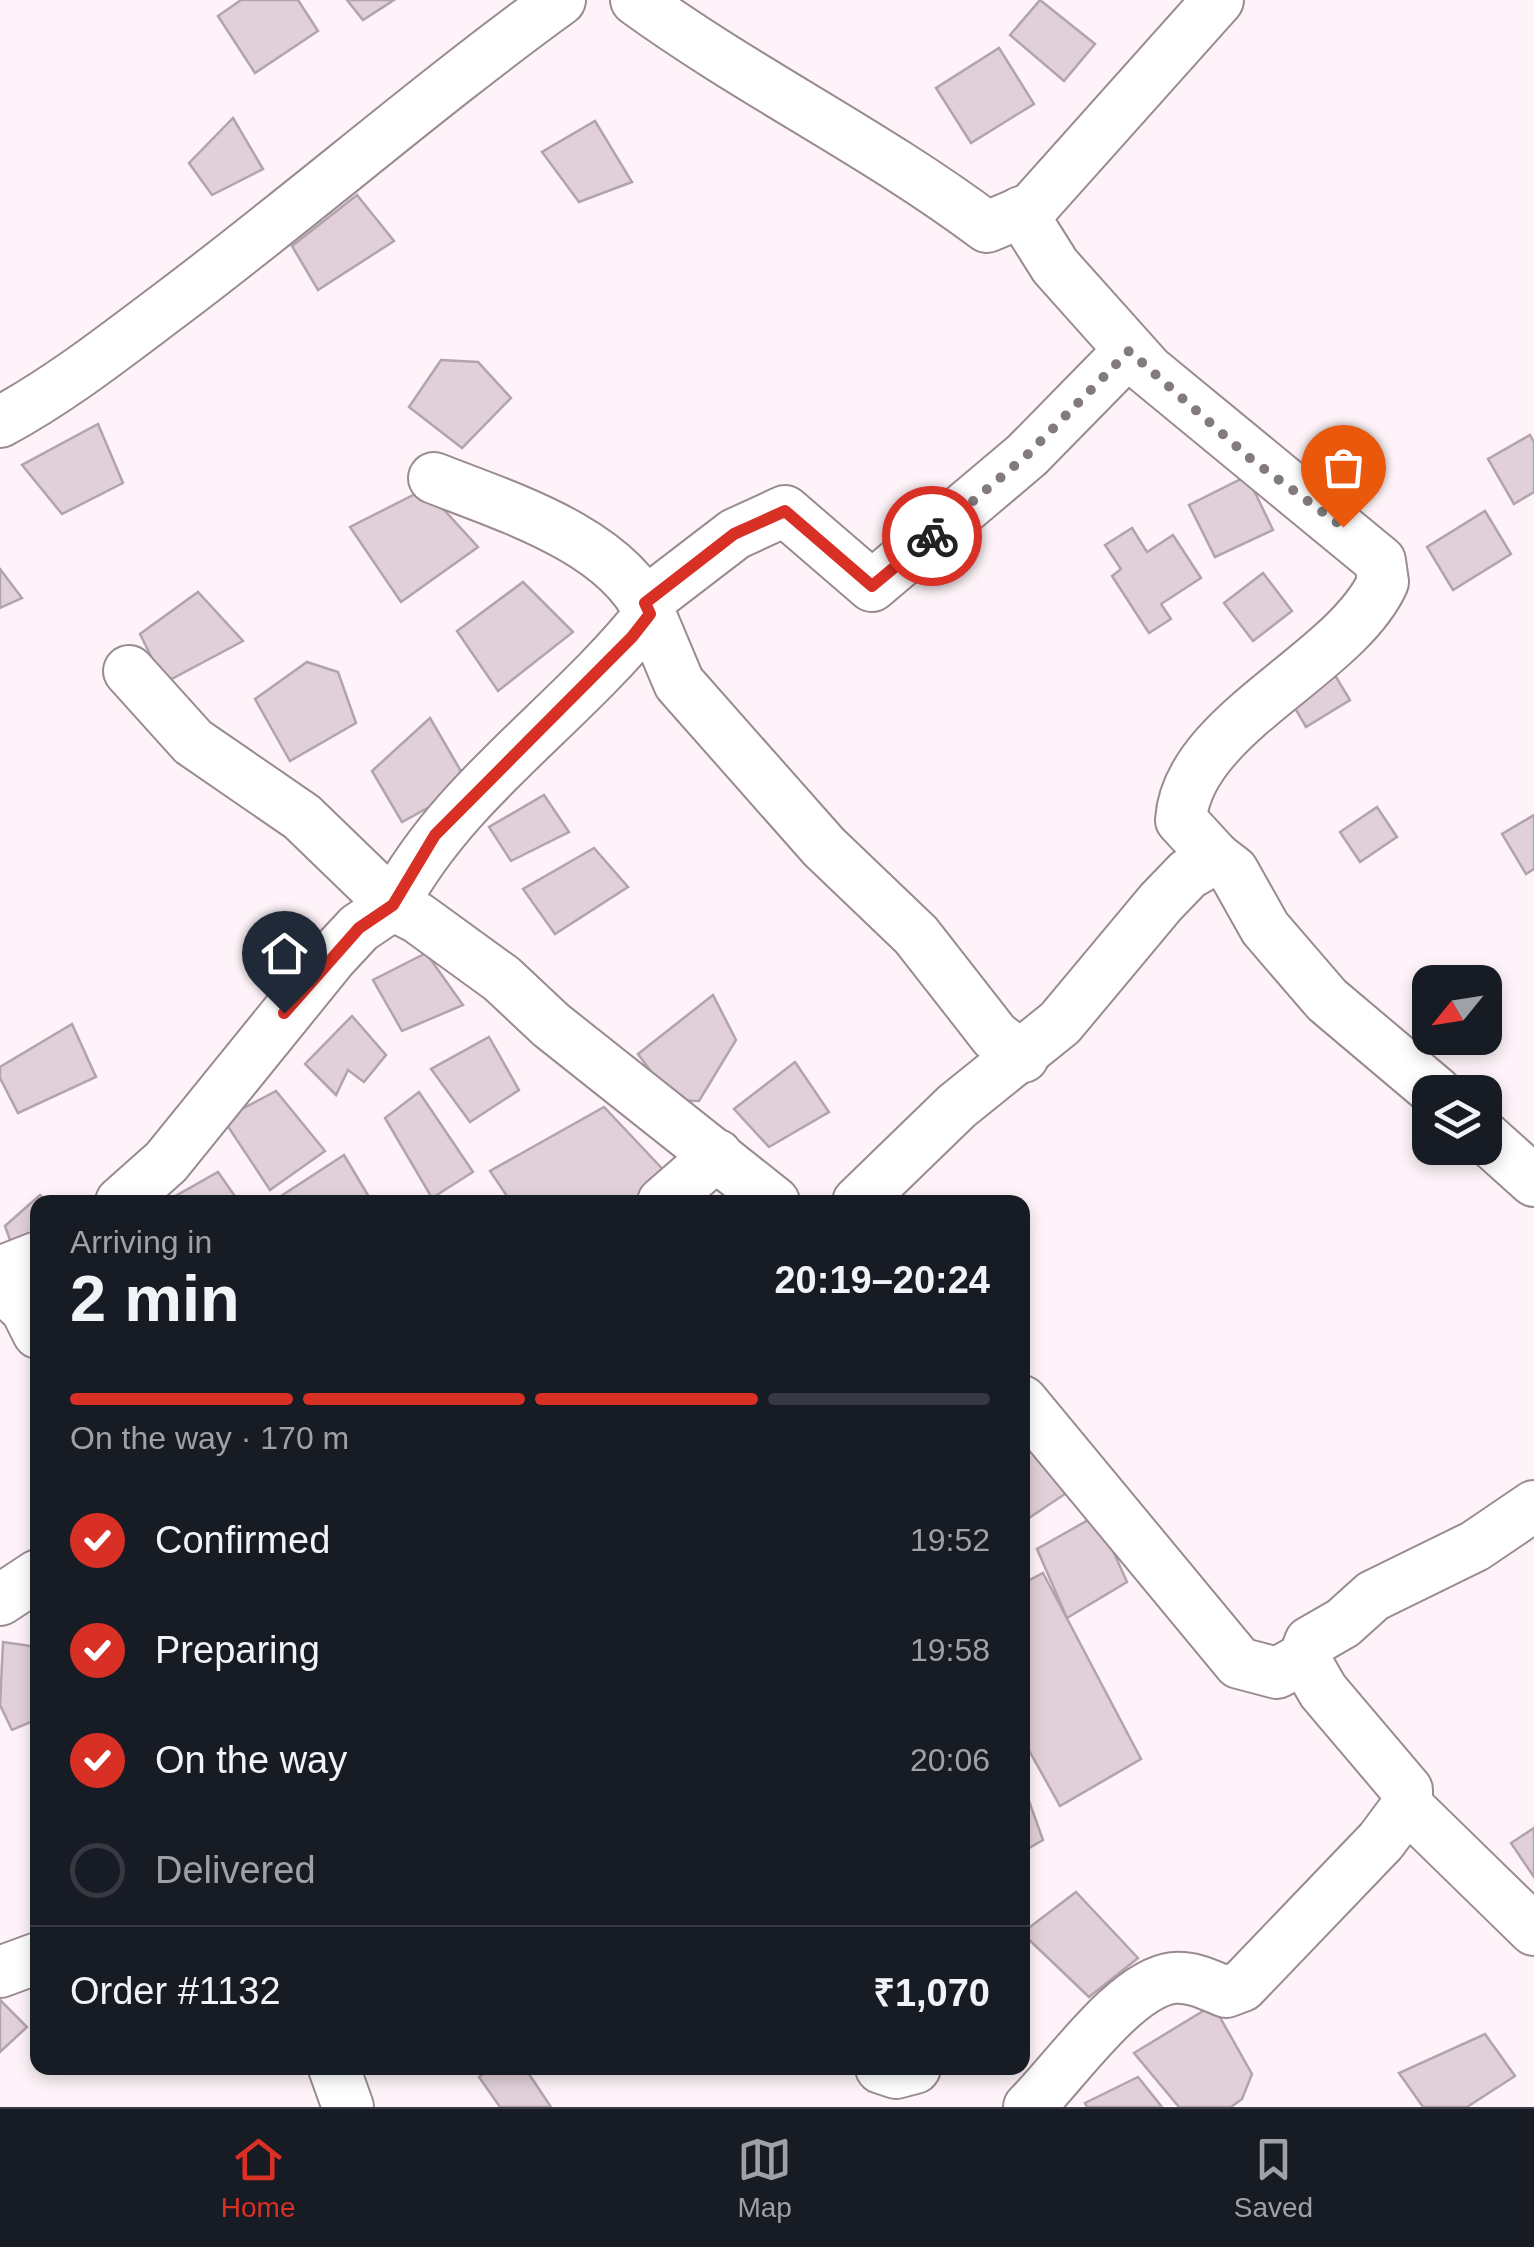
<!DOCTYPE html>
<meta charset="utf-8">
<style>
:root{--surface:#171b24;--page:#242831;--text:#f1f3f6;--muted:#9ea1a6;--line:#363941;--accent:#d93025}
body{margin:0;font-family:Helvetica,sans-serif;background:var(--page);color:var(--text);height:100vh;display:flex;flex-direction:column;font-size:38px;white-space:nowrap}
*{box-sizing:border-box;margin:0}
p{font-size:32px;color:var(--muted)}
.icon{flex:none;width:55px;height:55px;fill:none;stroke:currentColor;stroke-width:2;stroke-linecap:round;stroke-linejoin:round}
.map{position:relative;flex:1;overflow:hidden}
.side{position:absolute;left:30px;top:1195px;width:1000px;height:880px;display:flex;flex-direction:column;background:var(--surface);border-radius:20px;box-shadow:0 5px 15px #0003}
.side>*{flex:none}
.needle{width:65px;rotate:240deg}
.controls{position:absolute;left:1412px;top:965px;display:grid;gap:20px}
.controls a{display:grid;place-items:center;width:90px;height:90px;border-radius:20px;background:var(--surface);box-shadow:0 5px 15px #0003;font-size:50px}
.pin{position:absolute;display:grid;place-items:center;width:85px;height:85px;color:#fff;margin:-102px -42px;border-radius:50% 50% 50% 0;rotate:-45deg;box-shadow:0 0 10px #0007}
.pin .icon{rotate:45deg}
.courier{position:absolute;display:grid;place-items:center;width:100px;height:100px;margin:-50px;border:8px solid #d93025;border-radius:50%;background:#fff;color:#222;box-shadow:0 2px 12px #0007}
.overview em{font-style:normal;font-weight:800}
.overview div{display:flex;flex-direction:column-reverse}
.overview{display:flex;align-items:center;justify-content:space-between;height:170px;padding:0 40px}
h1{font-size:65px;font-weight:800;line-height:75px}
.bar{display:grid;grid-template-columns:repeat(4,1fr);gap:15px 10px;align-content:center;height:120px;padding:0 40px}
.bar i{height:12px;border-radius:8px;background:var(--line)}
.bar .selected{background:var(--accent)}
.bar p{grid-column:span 4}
.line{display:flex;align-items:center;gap:25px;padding:0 40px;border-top:2px solid var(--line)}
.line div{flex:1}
ol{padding:0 40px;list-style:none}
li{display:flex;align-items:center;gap:30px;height:110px}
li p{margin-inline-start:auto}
li .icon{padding:10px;border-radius:50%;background:var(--accent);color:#fff;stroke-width:4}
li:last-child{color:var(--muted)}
li i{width:55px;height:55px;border:5px solid var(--line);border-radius:50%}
.tab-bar{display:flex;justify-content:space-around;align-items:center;height:140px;border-top:2px solid var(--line);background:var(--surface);font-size:28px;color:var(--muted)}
.tab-bar a{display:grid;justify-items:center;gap:5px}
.tab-bar .selected{color:var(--accent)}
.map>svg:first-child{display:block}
.building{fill:#e1d0d9;stroke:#b3a3ab;stroke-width:2.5}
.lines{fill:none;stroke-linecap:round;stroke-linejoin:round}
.minor-casing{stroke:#9a8a92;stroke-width:54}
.minor{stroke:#fff;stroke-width:50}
.done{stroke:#827a7e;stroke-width:10;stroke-dasharray:0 18}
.route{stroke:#d93025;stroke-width:12}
</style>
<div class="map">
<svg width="1534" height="2107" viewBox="0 0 1534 2107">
<rect width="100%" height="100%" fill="#fdf3f8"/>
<!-- building -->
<g class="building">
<path d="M241,0H298L318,31L255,73L218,16Z"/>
<path d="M347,0H394L363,20Z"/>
<path d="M1040,0L1095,44L1064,81L1010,35Z"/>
<path d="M999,48L1034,104L971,143L936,88Z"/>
<path d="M233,118L263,169L212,195L189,163Z"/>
<path d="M595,121L632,182L579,202L542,152Z"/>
<path d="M357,195L394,241L318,290L292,246Z"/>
<path d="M441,360L478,362L511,398L462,448L409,407Z"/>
<path d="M98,424L123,483L62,514L22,465Z"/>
<path d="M1530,435L1534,442V492L1514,504L1488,459Z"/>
<path d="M1247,476L1273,530L1215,557L1189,505Z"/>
<path d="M425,489L478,547L401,602L350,527Z"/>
<path d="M1485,511L1511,554L1453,590L1427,547Z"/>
<path d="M1132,528L1147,552L1173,535L1201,578L1161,604L1171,619L1149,633L1112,576L1121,569L1105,545Z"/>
<path d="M0,569L22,598L0,608Z"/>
<path d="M1263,573L1292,611L1253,641L1224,603Z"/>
<path d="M523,582L573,632L498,691L457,631Z"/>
<path d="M198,592L243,641L164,683L140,634Z"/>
<path d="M307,662L338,672L356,723L290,761L255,699Z"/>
<path d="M1333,672L1350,700L1306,727L1289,698Z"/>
<path d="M430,718L469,785L402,822L372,771Z"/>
<path d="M544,795L569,832L511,861L489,827Z"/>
<path d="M1377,807L1397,837L1360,862L1340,832Z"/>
<path d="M1534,815V869L1526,874L1502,834Z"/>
<path d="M594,848L628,887L555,934L523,889Z"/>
<path d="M426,953L463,1005L402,1031L373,980Z"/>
<path d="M713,995L736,1040L699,1101L672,1100L638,1054Z"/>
<path d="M352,1016L386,1055L364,1082L348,1070L336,1095L305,1064Z"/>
<path d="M72,1024L96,1077L18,1113L0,1078V1067Z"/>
<path d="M489,1037L519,1090L470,1122L431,1069Z"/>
<path d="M795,1062L829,1112L769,1147L734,1109Z"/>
<path d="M276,1091L325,1151L270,1190L223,1119Z"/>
<path d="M419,1092L473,1172L432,1198L385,1118Z"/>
<path d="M604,1107L670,1177L627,1202H511L490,1171Z"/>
<path d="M344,1155L372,1202H280L278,1198Z"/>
<path d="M218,1172L239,1202H165Z"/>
<path d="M40,1195L47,1202H38V1239L16,1257L5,1226Z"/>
<path d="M1034,1440L1068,1492L1023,1522L1022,1447Z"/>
<path d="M1097,1515L1127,1582L1067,1618L1037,1549Z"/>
<path d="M1043,1573L1141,1759L1060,1806L1022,1738V1584Z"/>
<path d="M3,1642L38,1647V1719L12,1730L0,1705Z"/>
<path d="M1025,1790L1043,1840L1022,1852V1792Z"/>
<path d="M1534,1828V1877L1511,1843Z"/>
<path d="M1076,1892L1138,1958L1089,1997L1022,1933Z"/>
<path d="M0,2000L27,2027L0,2052Z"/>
<path d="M1213,2005L1252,2074L1242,2099L1231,2107H1179L1134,2053Z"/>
<path d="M1485,2034L1515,2076L1467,2107H1423L1399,2073Z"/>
<path d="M492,2068H525L551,2107H500L479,2077Z"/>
<path d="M1138,2077L1162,2107H1087L1085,2103Z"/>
</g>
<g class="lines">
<!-- minor casing -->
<g class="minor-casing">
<g id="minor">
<path d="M636,0C749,82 875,143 987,227L1032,208L1218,0"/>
<path d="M1021,212L1055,266L1148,370L1380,561L1383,582C1345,666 1187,724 1181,820L1216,858"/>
<path d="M0,422C61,389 114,347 170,305C302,206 426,97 560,0"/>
<path d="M645,603L735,534L785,511L872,586L1027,455L1129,351"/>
<path d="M650,614L679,683L824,847L916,935L995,1036L1023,1057"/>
<path d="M129,671L193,742L302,817L393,905C455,788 570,716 650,614C617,540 505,506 434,478"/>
<path d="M1485,1137L1534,1181"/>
<path d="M121,1202L166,1162L332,957L359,928L393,905L418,918L502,979L551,1025L774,1202"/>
<path d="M663,1202L717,1155"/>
<path d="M858,1202L957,1106L1060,1023L1161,902L1188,874L1216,858L1233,871L1265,928L1327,1000L1436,1092"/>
<path d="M0,1272L38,1257"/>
<path d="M0,1285L26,1309L38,1333"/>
<path d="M1022,1401L1239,1663L1277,1673L1304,1658"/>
<path d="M0,1600L38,1575"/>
<path d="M1407,1806L1534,1930"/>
<path d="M0,1972L38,1958"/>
<path d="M334,2068L348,2107"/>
<path d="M881,2068L896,2073L915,2068"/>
<path d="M1029,2107C1064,2073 1124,1984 1173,1978C1192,1976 1209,1985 1226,1992L1242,1986L1381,1841L1407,1806V1790L1323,1691L1304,1658L1310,1642L1343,1623L1373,1596L1475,1546L1534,1506"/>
</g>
</g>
<!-- minor -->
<use href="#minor" class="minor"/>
</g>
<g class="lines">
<!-- done -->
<path class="done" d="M932,536L1027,455L1129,351L1252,460L1343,527"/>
<!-- route -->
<path class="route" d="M284,1013L359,928L393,905L435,835L632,637L650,614L645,603L734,534L785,511L872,586L932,536"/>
</g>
</svg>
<div class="controls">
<a><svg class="needle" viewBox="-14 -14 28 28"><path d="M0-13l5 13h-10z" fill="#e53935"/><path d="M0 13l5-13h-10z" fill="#9ea1a6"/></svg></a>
<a><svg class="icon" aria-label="layers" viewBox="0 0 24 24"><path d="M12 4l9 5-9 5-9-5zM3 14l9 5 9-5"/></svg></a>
</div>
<div class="pin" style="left:1343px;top:527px;background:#ea580c"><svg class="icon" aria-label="bag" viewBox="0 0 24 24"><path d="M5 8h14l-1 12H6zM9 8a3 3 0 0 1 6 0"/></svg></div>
<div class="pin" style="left:284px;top:1013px;background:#1f2937"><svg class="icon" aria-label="home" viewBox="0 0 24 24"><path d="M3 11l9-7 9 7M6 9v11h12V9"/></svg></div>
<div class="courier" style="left:932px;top:536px"><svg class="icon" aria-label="bike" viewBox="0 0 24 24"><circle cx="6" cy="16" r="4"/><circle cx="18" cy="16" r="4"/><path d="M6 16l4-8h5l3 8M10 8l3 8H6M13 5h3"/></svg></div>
<section class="side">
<div class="overview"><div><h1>2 min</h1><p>Arriving in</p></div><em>20:19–20:24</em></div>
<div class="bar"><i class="selected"></i><i class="selected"></i><i class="selected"></i><i></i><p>On the way · 170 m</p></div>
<ol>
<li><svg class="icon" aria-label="check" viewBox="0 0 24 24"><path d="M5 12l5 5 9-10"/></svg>Confirmed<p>19:52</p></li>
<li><svg class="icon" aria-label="check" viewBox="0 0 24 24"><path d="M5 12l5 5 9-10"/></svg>Preparing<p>19:58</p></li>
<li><svg class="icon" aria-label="check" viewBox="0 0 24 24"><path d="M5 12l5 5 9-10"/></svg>On the way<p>20:06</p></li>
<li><i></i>Delivered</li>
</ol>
<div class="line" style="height:130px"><div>Order #1132</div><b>₹1,070</b></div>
</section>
</div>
<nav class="tab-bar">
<a class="selected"><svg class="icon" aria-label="home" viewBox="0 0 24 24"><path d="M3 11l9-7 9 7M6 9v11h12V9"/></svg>Home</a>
<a><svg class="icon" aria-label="map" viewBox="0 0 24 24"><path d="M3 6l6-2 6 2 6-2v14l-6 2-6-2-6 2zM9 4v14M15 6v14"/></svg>Map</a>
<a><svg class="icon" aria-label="saved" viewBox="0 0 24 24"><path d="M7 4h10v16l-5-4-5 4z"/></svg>Saved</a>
</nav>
